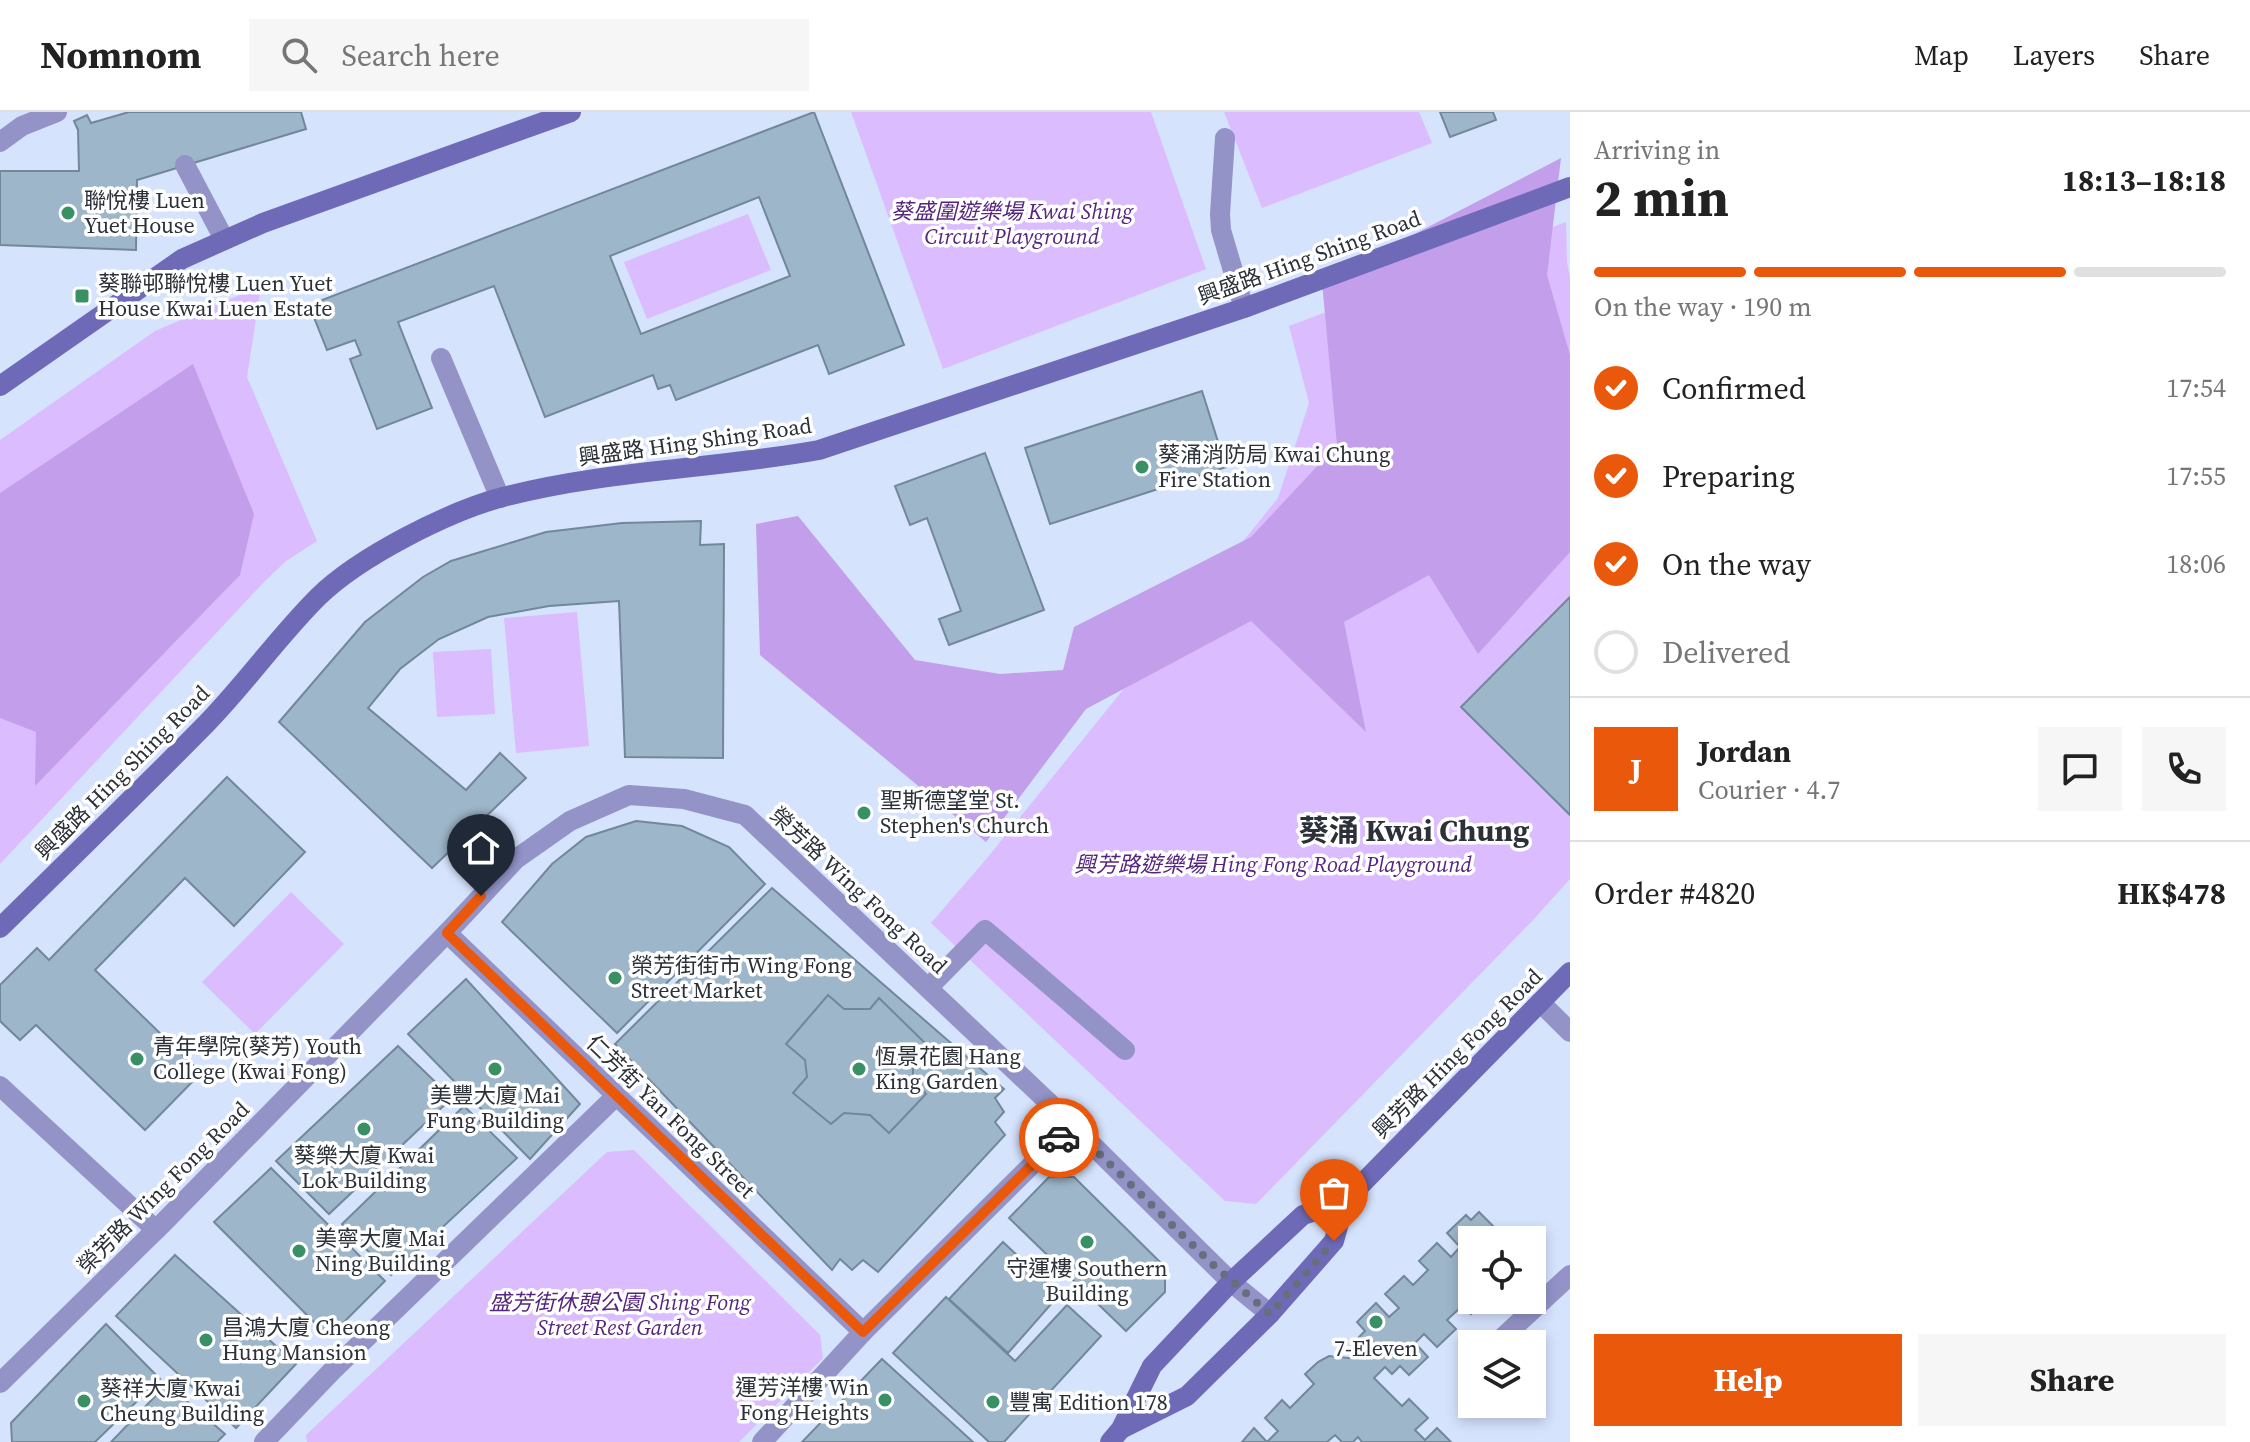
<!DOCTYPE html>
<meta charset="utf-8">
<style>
:root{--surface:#fff;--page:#f6f6f6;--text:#222;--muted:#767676;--line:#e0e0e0;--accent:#ea580c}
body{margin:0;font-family:"Source Serif 4","Noto Sans TC",serif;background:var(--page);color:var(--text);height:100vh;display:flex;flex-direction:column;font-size:30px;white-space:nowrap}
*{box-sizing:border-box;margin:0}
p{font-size:26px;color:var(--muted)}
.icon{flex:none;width:44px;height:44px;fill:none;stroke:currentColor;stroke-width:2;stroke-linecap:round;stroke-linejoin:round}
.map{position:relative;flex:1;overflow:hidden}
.side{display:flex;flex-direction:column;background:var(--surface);width:680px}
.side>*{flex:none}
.fabs{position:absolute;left:1458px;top:1114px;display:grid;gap:16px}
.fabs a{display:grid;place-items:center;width:88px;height:88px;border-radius:0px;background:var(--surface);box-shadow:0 4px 12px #0003;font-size:40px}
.pin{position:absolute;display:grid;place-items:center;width:68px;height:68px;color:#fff;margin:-82px -34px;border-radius:50% 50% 50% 0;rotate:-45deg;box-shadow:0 0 8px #0007}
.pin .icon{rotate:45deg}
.courier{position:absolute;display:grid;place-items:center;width:80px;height:80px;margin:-40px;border:6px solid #ea580c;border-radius:50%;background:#fff;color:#222;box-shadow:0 2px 10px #0007}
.head em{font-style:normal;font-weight:700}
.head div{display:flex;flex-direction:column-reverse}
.head{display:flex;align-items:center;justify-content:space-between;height:136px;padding:0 24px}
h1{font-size:52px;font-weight:700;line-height:60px}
.bar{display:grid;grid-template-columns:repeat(4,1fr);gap:12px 8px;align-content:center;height:96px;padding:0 24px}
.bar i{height:10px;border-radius:6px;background:var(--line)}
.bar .current{background:var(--accent)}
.bar p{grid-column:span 4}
.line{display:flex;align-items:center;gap:20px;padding:0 24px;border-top:2px solid var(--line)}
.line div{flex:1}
.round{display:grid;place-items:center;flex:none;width:84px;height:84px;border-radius:0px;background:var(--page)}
ol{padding:0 24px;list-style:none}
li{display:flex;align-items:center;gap:24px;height:88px}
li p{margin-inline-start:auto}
li .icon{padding:8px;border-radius:50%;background:var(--accent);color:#fff;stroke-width:4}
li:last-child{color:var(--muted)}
li i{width:44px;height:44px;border:4px solid var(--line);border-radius:50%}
.cta{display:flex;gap:16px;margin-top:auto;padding:16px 24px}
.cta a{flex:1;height:92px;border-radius:0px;background:var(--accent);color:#fff;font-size:32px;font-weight:700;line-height:92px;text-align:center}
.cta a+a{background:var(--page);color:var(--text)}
header{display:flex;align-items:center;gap:48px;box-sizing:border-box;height:112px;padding:0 40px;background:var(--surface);border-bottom:2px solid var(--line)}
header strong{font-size:38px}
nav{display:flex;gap:44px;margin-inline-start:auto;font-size:28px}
.search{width:560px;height:72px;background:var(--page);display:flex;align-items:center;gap:20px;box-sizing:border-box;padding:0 28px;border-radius:0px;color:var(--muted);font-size:30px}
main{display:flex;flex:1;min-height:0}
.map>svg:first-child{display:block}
.green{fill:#dbbcfe}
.forest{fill:#c39eea}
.building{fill:#9eb6c9;stroke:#71889a;stroke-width:2;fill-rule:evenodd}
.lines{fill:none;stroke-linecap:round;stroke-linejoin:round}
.lane{stroke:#9393c8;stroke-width:20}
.street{stroke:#9393c8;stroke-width:20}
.secondary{stroke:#6f6ab7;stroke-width:20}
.done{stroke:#676f7e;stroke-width:8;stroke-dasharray:0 14.4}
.route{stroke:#ea580c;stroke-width:10}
.poi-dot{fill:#399065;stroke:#fff;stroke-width:3}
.labels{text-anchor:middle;stroke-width:7;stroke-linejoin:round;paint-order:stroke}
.poi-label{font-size:22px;fill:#2b3039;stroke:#fff;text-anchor:start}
.park-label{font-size:22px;font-style:italic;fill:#56267e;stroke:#fff}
.street-label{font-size:22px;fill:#2b3039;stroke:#fff}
.district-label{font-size:30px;font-weight:bold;fill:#2b3039;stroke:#fff}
</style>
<header>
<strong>Nomnom</strong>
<div class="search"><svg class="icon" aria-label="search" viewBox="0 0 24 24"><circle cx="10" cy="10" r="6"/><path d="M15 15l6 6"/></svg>Search here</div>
<nav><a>Map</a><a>Layers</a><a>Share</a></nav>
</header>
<main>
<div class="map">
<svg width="1570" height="1330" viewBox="0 0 1570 1330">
<rect width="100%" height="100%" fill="#d6e3fd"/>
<!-- green -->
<g class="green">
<path d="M851,0H1151L1206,157L943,257Z"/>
<path d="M1224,0H1419L1432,31L1262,96Z"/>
<path d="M748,102L771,158L647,207L624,150Z"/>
<path d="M1566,110L1567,150L1570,166V767L1533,808L1256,1092L1225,1089L931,811L988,745L1278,386L1309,291L1289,214Z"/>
<path d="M261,174L247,265L317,429L286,449L264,470L0,752V328L155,219Z"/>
<path d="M577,500L589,634L516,641L504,506Z"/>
<path d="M491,537L495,602L437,605L433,540Z"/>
<path d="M291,780L344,832L255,922L202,870Z"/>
<path d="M634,1038L820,1223L823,1246L739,1330H307L306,1323L607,1040Z"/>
</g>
<!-- forest -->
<g class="forest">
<path d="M1561,46L1547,163L1570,243V440L1478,542L1429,463L1344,510L1366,620L1251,509L1086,597L986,730L760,543L756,412L798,404L915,548L1000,562L1063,558L1074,515L1251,425L1337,333L1322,170Z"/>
<path d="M193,252L254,402L240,463L35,674L36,620L0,606V381Z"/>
</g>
<!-- building -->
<g class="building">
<path d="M129,0H301L306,17L137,68L136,138L0,133V59H79L78,18L74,9L87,3L91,11Z"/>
<path d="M814,0L904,233L829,262L818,233L676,288L670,273L658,277L653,263L545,305L494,174L398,210L432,296L377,317L350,247L361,243L355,228L327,238L309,193ZM759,85L790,164L641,222L610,144Z"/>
<path d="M1440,0H1493L1496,8L1450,25Z"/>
<path d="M1202,279L1226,355L1050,412L1025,336Z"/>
<path d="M985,341L1044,498L949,533L939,507L961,499L927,406L910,413L895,374Z"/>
<path d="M701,409L700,433L724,432L723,646L625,645L619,489L549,494L488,505L439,527L400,557L368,596L466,678L500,641L526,666L432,756L279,610L365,510L423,465L451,449L546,420L622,411Z"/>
<path d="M1570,485V703L1461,595Z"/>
<path d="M227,665L305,740L234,814L185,766L95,858L201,961L145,1018L36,913L20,928L0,909V873L37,836L49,848Z"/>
<path d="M636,709L682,714L729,735L765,772L617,921L502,810L552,752L586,725Z"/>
<path d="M772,776L1004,977L995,986L1004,1000L995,1010L1005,1023L878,1160L863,1148L852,1158L840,1147L832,1158L615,932Z"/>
<path d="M466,867L580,992L530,1047L408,922Z"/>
<path d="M828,883L844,897H870L879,886L926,932L913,945V966L926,982L889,1021L870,1003L844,1001L831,1012L793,981L807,965L805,948L786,932Z"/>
<path d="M398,934L452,986L329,1102L276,1049Z"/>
<path d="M464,994L517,1046L391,1163L342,1112Z"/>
<path d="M271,1056L385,1169L329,1225L214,1110Z"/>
<path d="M1049,1065H1074L1165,1155V1180L1126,1219L1009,1106Z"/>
<path d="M1479,1100L1507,1128H1472V1188H1486L1471,1202L1463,1193L1447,1208L1456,1217L1437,1235L1424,1222L1415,1231L1428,1245L1409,1263L1400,1254L1392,1262L1385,1255L1374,1266L1402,1294L1409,1287L1428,1306L1415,1318L1425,1328L1437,1316L1451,1330H1362L1358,1325L1353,1330H1342L1335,1323L1327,1330H1242L1254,1316L1267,1330L1278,1319L1265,1306L1282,1288L1290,1296L1314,1272L1305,1262L1318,1250L1329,1244L1358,1247L1361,1232L1357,1227L1365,1219L1357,1210L1376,1191L1389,1205L1399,1196L1385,1182L1404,1164L1413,1173L1428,1158L1419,1149L1437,1131L1451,1145L1460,1135L1447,1121L1466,1103L1471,1108Z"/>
<path d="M1003,1130L1059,1183L1008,1241L949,1187Z"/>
<path d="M175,1143L296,1252L236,1316L116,1204Z"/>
<path d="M946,1185L1015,1249L1067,1193L1101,1224L1004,1330H989L893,1241Z"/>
<path d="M106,1212L160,1267L95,1330H12L11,1311Z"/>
<path d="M882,1247L973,1330H802Z"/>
<path d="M167,1272L225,1322L217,1330H111Z"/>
</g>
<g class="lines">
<!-- lane -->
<g class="lane">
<path d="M1225,26L1220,102L1221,118L1244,196"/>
<path d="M0,30L22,14L57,0"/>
<path d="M185,53L224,127"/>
<path d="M441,246L500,386"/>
<path d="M928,876L985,818L1074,894"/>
<path d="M1540,890L1570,920"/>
<path d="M0,974L156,1118"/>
<path d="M1502,1226L1570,1163"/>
</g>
<!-- street -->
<g class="street">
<path d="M447,821L863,1220"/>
<path d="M1074,894L1125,938"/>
<path d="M0,1271L164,1110L447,821L516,747L570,709L629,683L684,687L745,703L1062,1003L1231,1170L1270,1202"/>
<path d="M264,1330L332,1259L616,984"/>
<path d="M762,1330L863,1220L1071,1014"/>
</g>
<!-- secondary -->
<g class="secondary">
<path d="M0,274L182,147L263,111L571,0"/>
<path d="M0,816C69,748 138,681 206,612C245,572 278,525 318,485C359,445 447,400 503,385C606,358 715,357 819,338L1244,196L1570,75"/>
<path d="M1121,1317L1187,1284L1270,1202L1334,1129L1345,1089"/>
<path d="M1110,1330L1121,1317L1152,1254L1231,1170L1303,1103L1345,1089L1570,860"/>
</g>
</g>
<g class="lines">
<!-- done -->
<path class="done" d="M1059,1026L1071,1014L1210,1150L1270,1202L1334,1129"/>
<!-- route -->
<path class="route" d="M481,784L447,821L863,1220L1059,1026"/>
</g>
<!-- markers -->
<g class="poi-dot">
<circle cx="68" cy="101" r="8"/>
<rect x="74" y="176" width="16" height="16" rx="4"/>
<circle cx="1142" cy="355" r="8"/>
<circle cx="864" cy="701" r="8"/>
<circle cx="615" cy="866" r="8"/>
<circle cx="137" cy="947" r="8"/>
<circle cx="495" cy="957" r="8"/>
<circle cx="859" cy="957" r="8"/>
<circle cx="364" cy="1017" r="8"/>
<circle cx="1087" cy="1130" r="8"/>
<circle cx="299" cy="1139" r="8"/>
<circle cx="1376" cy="1210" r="8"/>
<circle cx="206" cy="1228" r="8"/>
<circle cx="885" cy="1288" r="8"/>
<circle cx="84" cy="1289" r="8"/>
<circle cx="993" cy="1290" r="8"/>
</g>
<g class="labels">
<!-- poi labels -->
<g class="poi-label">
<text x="84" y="96">聯悅樓 Luen<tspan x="84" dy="25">Yuet House</tspan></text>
<text x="98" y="179">葵聯邨聯悅樓 Luen Yuet<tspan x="98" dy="25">House Kwai Luen Estate</tspan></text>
<text x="1158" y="350">葵涌消防局 Kwai Chung<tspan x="1158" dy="25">Fire Station</tspan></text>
<text x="880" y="696">聖斯德望堂 St.<tspan x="880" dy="25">Stephen's Church</tspan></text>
<text x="631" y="861">榮芳街街市 Wing Fong<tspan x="631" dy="25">Street Market</tspan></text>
<text x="153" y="942">青年學院(葵芳) Youth<tspan x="153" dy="25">College (Kwai Fong)</tspan></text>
<text x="875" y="952">恆景花園 Hang<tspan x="875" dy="25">King Garden</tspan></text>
<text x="495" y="991" text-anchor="middle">美豐大廈 Mai<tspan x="495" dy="25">Fung Building</tspan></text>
<text x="364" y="1051" text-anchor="middle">葵樂大廈 Kwai<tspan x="364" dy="25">Lok Building</tspan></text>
<text x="315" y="1134">美寧大廈 Mai<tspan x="315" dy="25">Ning Building</tspan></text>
<text x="1087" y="1164" text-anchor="middle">守運樓 Southern<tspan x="1087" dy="25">Building</tspan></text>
<text x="222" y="1223">昌鴻大廈 Cheong<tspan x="222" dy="25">Hung Mansion</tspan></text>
<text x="1376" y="1244" text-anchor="middle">7-Eleven</text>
<text x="869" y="1283" text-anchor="end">運芳洋樓 Win<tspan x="869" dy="25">Fong Heights</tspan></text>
<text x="100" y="1284">葵祥大廈 Kwai<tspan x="100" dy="25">Cheung Building</tspan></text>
<text x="1009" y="1298">豐寓 Edition 178</text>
</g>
<!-- park labels -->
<g class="park-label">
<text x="1012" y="107">葵盛圍遊樂場 Kwai Shing<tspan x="1012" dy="25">Circuit Playground</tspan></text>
<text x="1273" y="760">興芳路遊樂場 Hing Fong Road Playground</text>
<text x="620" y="1198">盛芳街休憩公園 Shing Fong<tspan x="620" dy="25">Street Rest Garden</tspan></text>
</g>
<!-- street labels -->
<g class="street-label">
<text transform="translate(1309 145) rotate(-20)" y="8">興盛路 Hing Shing Road</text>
<text transform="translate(695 329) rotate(-8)" y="8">興盛路 Hing Shing Road</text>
<text transform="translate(122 660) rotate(-45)" y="8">興盛路 Hing Shing Road</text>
<text transform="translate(859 778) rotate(43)" y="8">榮芳路 Wing Fong Road</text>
<text transform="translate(1457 941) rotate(-45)" y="8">興芳路 Hing Fong Road</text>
<text transform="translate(671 1004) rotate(44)" y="8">仁芳街 Yan Fong Street</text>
<text transform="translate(163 1075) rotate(-45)" y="8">榮芳路 Wing Fong Road</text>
</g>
<!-- district labels -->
<g class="district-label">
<text x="1414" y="729">葵涌 Kwai Chung</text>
</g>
</g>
</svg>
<div class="fabs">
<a><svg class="icon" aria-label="locate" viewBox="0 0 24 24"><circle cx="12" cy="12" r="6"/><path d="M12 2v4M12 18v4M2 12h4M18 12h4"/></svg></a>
<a><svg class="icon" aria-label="layers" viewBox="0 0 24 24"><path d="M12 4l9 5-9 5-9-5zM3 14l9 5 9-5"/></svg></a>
</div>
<div class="pin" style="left:1334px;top:1129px;background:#ea580c"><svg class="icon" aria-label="bag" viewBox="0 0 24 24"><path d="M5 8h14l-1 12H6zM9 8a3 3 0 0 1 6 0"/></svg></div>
<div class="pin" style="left:481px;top:784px;background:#1f2937"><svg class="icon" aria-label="home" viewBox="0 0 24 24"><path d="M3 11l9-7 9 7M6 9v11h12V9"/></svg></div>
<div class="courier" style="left:1059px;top:1026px"><svg class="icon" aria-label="car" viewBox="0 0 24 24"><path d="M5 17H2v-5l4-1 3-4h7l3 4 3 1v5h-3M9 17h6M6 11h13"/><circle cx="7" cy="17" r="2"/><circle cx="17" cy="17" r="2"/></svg></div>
</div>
<section class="side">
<div class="head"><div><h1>2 min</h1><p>Arriving in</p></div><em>18:13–18:18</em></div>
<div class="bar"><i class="current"></i><i class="current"></i><i class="current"></i><i></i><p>On the way · 190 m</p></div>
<ol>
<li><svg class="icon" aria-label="check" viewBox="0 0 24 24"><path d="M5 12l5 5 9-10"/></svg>Confirmed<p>17:54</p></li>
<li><svg class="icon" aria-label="check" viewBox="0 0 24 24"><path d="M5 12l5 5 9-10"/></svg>Preparing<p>17:55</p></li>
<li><svg class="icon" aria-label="check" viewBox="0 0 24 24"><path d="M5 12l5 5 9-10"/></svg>On the way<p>18:06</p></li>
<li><i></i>Delivered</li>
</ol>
<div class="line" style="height:144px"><b class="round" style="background:var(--accent);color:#fff">J</b><div><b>Jordan</b><p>Courier · 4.7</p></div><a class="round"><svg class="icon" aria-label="chat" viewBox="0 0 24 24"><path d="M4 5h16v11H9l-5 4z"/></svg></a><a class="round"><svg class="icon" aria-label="phone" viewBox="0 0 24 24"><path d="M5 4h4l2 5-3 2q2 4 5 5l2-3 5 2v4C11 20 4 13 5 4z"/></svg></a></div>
<div class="line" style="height:104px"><div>Order #4820</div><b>HK$478</b></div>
<div class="cta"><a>Help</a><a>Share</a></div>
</section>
</main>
